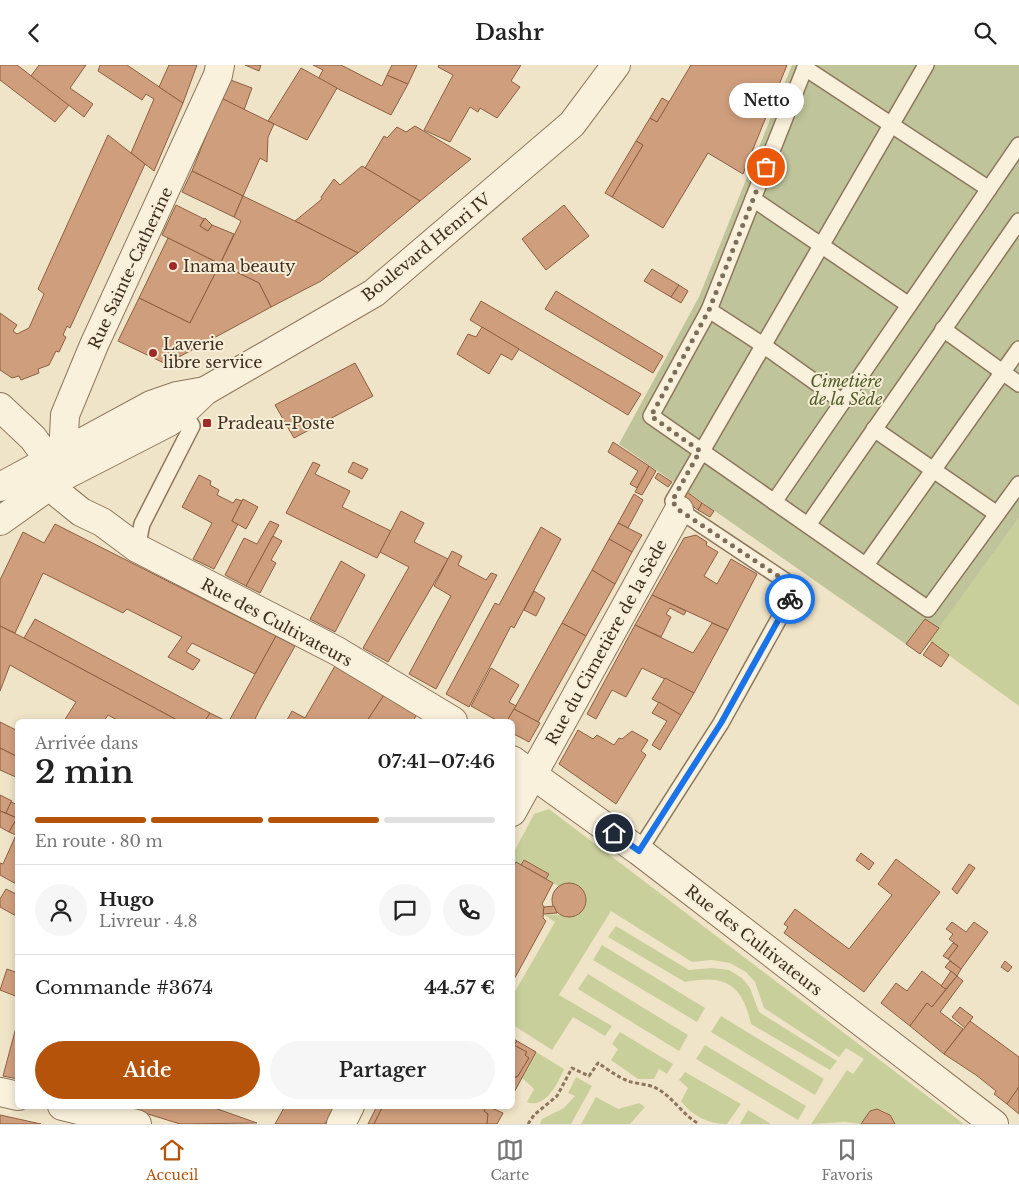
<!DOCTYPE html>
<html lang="fr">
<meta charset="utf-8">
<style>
:root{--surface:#fff;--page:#f6f6f6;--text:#222;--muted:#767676;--line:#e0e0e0;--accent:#b45309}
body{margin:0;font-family:"Libre Baskerville",serif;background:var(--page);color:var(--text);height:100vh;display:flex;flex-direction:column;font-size:19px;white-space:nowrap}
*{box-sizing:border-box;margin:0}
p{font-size:16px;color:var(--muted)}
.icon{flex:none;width:28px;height:28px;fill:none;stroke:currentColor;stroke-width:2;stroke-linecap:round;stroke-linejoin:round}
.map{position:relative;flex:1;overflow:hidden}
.panel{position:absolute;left:15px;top:654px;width:500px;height:390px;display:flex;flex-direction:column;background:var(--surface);border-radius:8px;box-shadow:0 2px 8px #0003}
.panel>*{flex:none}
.pin{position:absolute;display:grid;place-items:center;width:42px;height:42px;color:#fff;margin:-21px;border:2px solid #fff;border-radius:50%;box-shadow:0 1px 5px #0007}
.courier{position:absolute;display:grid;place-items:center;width:50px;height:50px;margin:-25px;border:4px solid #1a73e8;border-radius:50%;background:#fff;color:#222;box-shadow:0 1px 6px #0007}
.bubble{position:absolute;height:35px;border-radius:18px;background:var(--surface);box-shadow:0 2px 8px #0003;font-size:16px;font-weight:600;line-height:35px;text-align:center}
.summary em{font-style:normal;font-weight:600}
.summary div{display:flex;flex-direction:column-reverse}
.summary{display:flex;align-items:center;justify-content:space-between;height:85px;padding:0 20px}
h1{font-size:32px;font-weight:600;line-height:38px}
.bar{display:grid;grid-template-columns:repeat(4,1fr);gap:8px 5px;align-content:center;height:60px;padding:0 20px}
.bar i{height:6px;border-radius:4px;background:var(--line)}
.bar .current{background:var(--accent)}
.bar p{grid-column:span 4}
.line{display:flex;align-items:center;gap:12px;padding:0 20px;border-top:1px solid var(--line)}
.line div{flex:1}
.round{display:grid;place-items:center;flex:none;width:52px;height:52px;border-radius:26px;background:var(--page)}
.primary-button{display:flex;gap:10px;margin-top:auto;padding:10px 20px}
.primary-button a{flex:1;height:58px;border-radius:30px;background:var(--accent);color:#fff;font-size:20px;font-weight:600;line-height:58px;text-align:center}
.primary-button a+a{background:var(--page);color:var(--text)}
header{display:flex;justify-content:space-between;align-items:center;height:65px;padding:0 20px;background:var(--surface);font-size:22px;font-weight:600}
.dock{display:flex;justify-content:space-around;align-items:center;height:70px;border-top:1px solid var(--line);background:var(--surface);font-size:14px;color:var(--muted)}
.dock a{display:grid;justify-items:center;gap:2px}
.dock .current{color:var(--accent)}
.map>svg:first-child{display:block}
.green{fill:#c9cf9b}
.cemetery{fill:#bfc49a}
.building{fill:#cf9f7d;stroke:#8d5f41}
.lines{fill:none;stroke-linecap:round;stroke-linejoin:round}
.service-casing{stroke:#8d765c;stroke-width:18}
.minor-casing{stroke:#8d765c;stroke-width:30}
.tertiary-casing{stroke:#8d765c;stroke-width:30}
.path{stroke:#8d765c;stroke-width:3;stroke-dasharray:4 2.5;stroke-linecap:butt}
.service{stroke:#faf1dc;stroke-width:15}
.minor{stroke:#faf1dc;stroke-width:28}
.tertiary{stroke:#faf1dc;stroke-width:28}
.done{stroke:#7c6e5b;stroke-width:5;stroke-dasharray:0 9}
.route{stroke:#1a73e8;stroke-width:6}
.poi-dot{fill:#9e2a2b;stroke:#f7eed8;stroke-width:2}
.labels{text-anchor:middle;stroke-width:4;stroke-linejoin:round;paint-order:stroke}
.street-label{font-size:16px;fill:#3d2e20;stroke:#f7eed8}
.poi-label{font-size:16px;fill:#3d2e20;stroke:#f7eed8;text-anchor:start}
.park-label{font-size:16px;font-style:italic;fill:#4d5a26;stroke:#f7eed8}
</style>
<header><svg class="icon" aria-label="back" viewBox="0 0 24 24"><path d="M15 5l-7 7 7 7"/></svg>Dashr<svg class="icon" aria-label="search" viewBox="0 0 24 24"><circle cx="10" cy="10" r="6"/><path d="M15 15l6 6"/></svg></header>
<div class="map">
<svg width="1019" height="1059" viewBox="0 0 1019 1059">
<rect width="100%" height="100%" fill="#f0e4c8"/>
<!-- green -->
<g class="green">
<path d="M1019,453V641L929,576Z"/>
<path d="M549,744L964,1059H895C890,1047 883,1043 870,1046L861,1059L845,1057L811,1059L847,1005L853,1009L864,994L846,983L839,992L764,943L755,917L746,907L730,898L712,895L692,897L611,846L559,930L612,961L605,971L573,952L552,985L513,960V930L555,857L543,849L577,851L586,839C587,826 579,820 567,819L560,822L546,814L549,809L524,795L521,800L513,796V789L534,749Z"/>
<path d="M616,861L689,905L712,903L729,905L742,913L750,923L759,947L837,996L830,1005L751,959C742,919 725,909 685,917L608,872Z"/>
<path d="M602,880L705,943L697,957L593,895Z"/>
<path d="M588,909L688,970L679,986L578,924Z"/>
<path d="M721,951L824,1014L815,1030L711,967Z"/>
<path d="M620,967L673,999L667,1009L659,1004L654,1014H638L611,995L618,984L612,979Z"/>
<path d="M705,980L806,1041L798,1055L696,994Z"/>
<path d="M536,987L564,1004C558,1018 546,1044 527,1037L534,1024L522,1013Z"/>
<path d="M685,1007L741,1039L727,1059C709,1059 692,1051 681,1036L688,1023L679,1015Z"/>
<path d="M576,1012L592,1021L571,1059H540L542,1054L564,1043L575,1031L568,1028Z"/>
<path d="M596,1032L618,1044L639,1038L645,1042L630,1059H581Z"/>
<path d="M748,1045L771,1059H740Z"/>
</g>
<!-- cemetery -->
<path class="cemetery" d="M792,0H1019V453L920,589L619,379L699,232Z"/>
<!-- building -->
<g class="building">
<path d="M0,0H17L69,40L55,57L0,15Z"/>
<path d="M39,0H86L70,23L93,39L84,52L31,11Z"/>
<path d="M100,0H127L183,38L154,106L131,88L154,34L146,29L142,35L98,6Z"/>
<path d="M169,0H197L183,38L159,22Z"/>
<path d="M245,0H261L259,6Z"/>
<path d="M313,0H341L382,21L387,10L408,19L391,50L318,14L323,5Z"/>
<path d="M392,0H417L408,19L387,10Z"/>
<path d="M439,0H521L511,16L520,22L497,53L480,43L478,47L470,42L450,77L424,65L453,10L438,2Z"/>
<path d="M691,0H787L743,109L708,88L663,163L612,132L643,80L636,76L650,53L657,57Z"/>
<path d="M301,3L337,23L307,75L268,56Z"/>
<path d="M228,14L252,23L244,45L221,33Z"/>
<path d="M221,33L274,59L268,72L267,97L260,93L243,131L192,106Z"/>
<path d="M662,33L669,37L657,57L650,53Z"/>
<path d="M415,61L471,94L420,136L365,103L384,71L387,73L397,62L406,67Z"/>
<path d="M108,70L145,99L70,263L67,261L63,270L66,272L59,287L56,286L49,300L38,304L39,308L21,315L19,311L12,313L0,305V248L17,260L13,266L17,269L29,263L44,229L38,224Z"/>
<path d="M636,76L643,80L612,132L605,128Z"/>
<path d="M362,101L420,136L358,188L295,156L322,134L321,132L334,114L340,120Z"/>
<path d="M192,106L243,131L234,152L182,127Z"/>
<path d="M243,131L295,156L358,188L321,216L271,242L259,218L220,199L241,156L234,152Z"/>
<path d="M176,140L204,154L200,161L208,166L212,160L234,169L220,199L162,170Z"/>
<path d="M564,140L589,171L546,205L522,174Z"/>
<path d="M205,153L212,160L208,166L200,161Z"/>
<path d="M168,173L220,199L190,258L139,233Z"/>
<path d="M220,199L259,218L271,242L166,299L118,276L139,233L190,258Z"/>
<path d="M652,204L679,220L671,232L644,216Z"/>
<path d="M679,220L688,226L681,238L671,232Z"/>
<path d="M556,226L663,291L653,308L545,244Z"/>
<path d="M481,236L641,329L628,350L470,255Z"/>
<path d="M482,262L519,284L512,295L501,289L489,309L457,289L468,269L476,272Z"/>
<path d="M355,298L373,331L294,373L275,340Z"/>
<path d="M613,377L649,401L637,423L630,419L638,406L608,387Z"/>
<path d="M313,397L320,400L315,409L350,426L342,442L391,466L377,493L286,448Z"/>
<path d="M353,397L368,404L362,414L348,407Z"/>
<path d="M649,401L656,406L642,430L635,427Z"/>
<path d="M658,408L672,417L668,422L655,413Z"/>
<path d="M199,410L211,416L210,420L219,425L217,430L233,438L236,434L242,436L232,456L238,459L214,504L193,494L212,458L182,442Z"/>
<path d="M687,427L702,438L698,445L683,434Z"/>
<path d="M634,429L643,435L628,463L618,458Z"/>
<path d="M243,434L258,442L246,464L232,456Z"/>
<path d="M702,438L714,446L710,452L698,445Z"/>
<path d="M401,446L424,458L414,477L448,494L388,597L363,583L409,502L380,487Z"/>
<path d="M270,456L279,460L246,521L225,510L244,473L257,479Z"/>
<path d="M618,458L642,470L632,487L609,474Z"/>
<path d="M55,459L276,571L255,609L192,578L186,587L200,595L193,605L168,592L182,572L127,544L123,548L43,508L15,568L0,561V515L23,467L44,478Z"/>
<path d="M541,462L561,474L514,563L511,561L469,642L446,629L495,538L499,540Z"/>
<path d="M696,470L707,477L706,480L718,487L704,511L717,519L731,494L757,509L728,565L652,530L684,473Z"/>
<path d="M273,471L282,476L271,495L276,498L260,528L246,521Z"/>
<path d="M609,474L632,487L615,519L592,505Z"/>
<path d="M452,486L462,491L458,500L486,515L491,508L497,510L436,624L409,609L451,531L434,521Z"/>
<path d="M341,496L365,510L335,567L310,554Z"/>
<path d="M592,505L615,519L586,571L562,558Z"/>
<path d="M534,526L545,533L536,551L524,545Z"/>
<path d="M652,530L686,546L684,550L670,543L666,549L671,552L661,572L635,560Z"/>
<path d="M35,554L210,648L205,656H179L24,573Z"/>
<path d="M925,554L939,563L920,589L906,579Z"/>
<path d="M562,558L586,571L538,657L514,644Z"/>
<path d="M712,558L728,565L694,628L642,603L626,632L612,625L596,654L587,649L635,560L693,588Z"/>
<path d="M0,561L24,573L179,656H119L108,650L104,656H64L76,637L10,600L0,626Z"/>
<path d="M276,571L295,581L261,642L254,656H229Z"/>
<path d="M932,577L949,590L941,602L923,590Z"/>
<path d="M335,601L384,630L367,656L287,655L292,646L305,653Z"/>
<path d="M491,603L519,620L509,637L516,641L507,656H498L471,641Z"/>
<path d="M665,613L694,628L681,650L652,634Z"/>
<path d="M384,630L417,649L413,656H367Z"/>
<path d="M659,637L681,650L660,685L652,680L667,656L652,648Z"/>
<path d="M514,644L540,658L529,677L512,668V656H507Z"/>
<path d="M210,648L226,656H205Z"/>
<path d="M0,657L18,666V692L0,683Z"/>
<path d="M578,665L593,674L597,670L614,680L619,673L622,674L632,666L648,675L641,686L646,690L616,739L559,699Z"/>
<path d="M0,683L18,692V713L0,705Z"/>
<path d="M0,730L12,736L6,748L0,746Z"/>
<path d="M11,737L18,740L17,753L6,748Z"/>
<path d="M0,746L17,753L9,767L0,762Z"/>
<path d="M17,753H18V820L0,810V798L3,799L16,770L9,767Z"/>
<path d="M861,788L874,798L869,805L856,795Z"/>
<path d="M896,794L940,827L864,927L784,868L788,862L784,859L795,844L849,884L892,830L878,819Z"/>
<path d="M524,795L549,809L546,814L521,800Z"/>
<path d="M516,797L553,818L542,839L544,842L543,853L546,856L512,918V803Z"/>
<path d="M969,799L975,803L957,829L952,824Z"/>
<circle cx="569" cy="835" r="17"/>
<path d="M6,824L18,830V852L0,842V834Z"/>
<path d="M554,841L557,848L543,849L544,842Z"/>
<path d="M952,857L966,867L974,857L988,867L961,904L948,894L958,881L949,874L953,869L946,864Z"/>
<path d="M953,878L958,881L948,894L943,891Z"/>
<path d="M950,896L961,904L957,911L945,902Z"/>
<path d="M1005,896L1012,902L1008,907L1001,902Z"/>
<path d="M7,904L18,908V932L0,925Z"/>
<path d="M922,906L946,924L932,942L927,938L910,961L881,938L896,918L907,926Z"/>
<path d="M951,906L957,911L946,924L941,921Z"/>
<path d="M957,911L963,916L940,947L963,964L944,989L910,961L927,938L932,942Z"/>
<path d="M960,942L973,952L965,963L952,952Z"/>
<path d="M18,955V1014L3,1011Z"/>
<path d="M970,956L1019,992V1022L1007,1039L994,1029L996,1026L976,1010L944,989Z"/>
<path d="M512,973L517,976L514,980L527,987L525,990L529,993L518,1011L512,1014Z"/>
<path d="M517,976L536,987L512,1031V1014L518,1011L529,993L525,990L527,987L514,980Z"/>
<path d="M1019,1022V1049L1007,1039Z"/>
<path d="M136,1041H209L257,1058L180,1059L135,1045Z"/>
<path d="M285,1041H335L325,1059H275Z"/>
<path d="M377,1041H383L374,1059H368Z"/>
<path d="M383,1041H487L484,1046L488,1049L487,1059H374Z"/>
<path d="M487,1041L503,1048L497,1059H487L488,1049L484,1046Z"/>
<path d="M877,1044L890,1050L895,1059H861L870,1046Z"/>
<path d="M0,1050L41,1059H0Z"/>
</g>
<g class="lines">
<!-- service casing -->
<g class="service-casing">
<g id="service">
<path d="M806,0L709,245L651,351L928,544L1019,419"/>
<path d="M805,3L989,124"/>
<path d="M753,134L909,240"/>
<path d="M709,245L763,280L843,337"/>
<path d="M943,264L1019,319"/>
<path d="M874,364L997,449"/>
<path d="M774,437L1019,80"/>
<path d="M808,460L1019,156"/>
<path d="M137,483L142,459L192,361L184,346"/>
<path d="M866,500L1019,284"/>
<path d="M639,786L721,658L796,523L679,445L673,436L926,0"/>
</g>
</g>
<!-- minor casing -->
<g class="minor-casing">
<g id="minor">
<path d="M49,421L81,447L102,457L137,483L337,586L453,656"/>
<path d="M512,695L639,786L994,1059"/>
<path d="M512,747L679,445"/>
<path d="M0,1027L18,1031"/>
<path d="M62,1041L137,1059"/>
<path d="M341,1059L350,1041"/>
</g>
</g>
<!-- tertiary casing -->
<g class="tertiary-casing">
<g id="tertiary">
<path d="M0,342L33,373L59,409"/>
<path d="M62,412L65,350L94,280L218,10L220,0"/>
<path d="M0,422L151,340L177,331L205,326"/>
<path d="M0,456L62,412L169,357L184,346L205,326L374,228L572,59L616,0"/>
</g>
</g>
<!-- path -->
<path class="path" d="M528,1059L534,1050L557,1031L572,1003L589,1011L598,998C607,1004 618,1012 628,1016C636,1019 647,1019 654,1022C673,1031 681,1049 699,1059"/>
<!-- service -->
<use href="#service" class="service"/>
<!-- minor -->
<use href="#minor" class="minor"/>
<!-- tertiary -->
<use href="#tertiary" class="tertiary"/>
</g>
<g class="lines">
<!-- done -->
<path class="done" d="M766,102L709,245L651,351L700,386L672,436L679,445L796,523L790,534"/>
<!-- route -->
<path class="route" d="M614,768L639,786L721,658L790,534"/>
</g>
<!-- markers -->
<g class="poi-dot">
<circle cx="173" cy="201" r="5"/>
<circle cx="153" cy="288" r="5"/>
<rect x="202" y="353" width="10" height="10" rx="2.5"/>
</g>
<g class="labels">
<!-- street labels -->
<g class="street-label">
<text transform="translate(426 182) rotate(-39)" y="6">Boulevard Henri IV</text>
<text transform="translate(130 203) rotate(-65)" y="6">Rue Sainte-Catherine</text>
<text transform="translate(277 557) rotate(28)" y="6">Rue des Cultivateurs</text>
<text transform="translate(606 577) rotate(-61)" y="6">Rue du Cimetière de la Sède</text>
<text transform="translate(754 875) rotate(38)" y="6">Rue des Cultivateurs</text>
</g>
<!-- poi labels -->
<g class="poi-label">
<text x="183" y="207">Inama beauty</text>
<text x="163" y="285">Laverie<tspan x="163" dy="18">libre service</tspan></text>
<text x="217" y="364">Pradeau-Poste</text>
</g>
<!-- park labels -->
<g class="park-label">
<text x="846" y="322">Cimetière<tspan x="846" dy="18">de la Sède</tspan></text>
</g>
</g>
</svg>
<div class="pin" style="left:766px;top:102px;background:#ea580c"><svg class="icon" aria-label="bag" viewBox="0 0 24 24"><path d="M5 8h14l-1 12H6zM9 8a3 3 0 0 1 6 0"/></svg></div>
<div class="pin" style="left:614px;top:768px;background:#1f2937"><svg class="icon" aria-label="home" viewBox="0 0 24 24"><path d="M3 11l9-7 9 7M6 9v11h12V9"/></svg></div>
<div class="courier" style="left:790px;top:534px"><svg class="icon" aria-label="bike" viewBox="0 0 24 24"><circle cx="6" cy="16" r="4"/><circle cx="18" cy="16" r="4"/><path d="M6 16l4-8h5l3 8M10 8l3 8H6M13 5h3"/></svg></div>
<div class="bubble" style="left:729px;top:18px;width:75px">Netto</div>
<section class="panel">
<div class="summary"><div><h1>2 min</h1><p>Arrivée dans</p></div><em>07:41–07:46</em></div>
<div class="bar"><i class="current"></i><i class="current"></i><i class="current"></i><i></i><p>En route · 80 m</p></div>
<div class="line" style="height:90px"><a class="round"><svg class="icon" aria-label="person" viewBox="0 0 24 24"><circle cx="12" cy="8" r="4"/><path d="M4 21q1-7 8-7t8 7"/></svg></a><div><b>Hugo</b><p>Livreur · 4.8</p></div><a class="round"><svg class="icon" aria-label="chat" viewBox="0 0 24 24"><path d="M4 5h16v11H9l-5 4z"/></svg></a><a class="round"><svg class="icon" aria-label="phone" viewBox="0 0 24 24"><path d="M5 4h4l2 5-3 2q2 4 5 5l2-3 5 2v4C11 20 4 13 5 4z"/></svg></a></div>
<div class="line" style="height:65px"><div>Commande #3674</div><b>44.57 €</b></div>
<div class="primary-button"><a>Aide</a><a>Partager</a></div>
</section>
</div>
<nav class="dock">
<a class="current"><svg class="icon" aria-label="home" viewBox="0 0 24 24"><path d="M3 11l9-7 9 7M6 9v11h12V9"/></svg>Accueil</a>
<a><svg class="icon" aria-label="map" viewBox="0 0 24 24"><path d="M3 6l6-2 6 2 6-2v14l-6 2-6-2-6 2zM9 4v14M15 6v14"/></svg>Carte</a>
<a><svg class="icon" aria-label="saved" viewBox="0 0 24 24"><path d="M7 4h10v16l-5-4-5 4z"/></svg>Favoris</a>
</nav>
